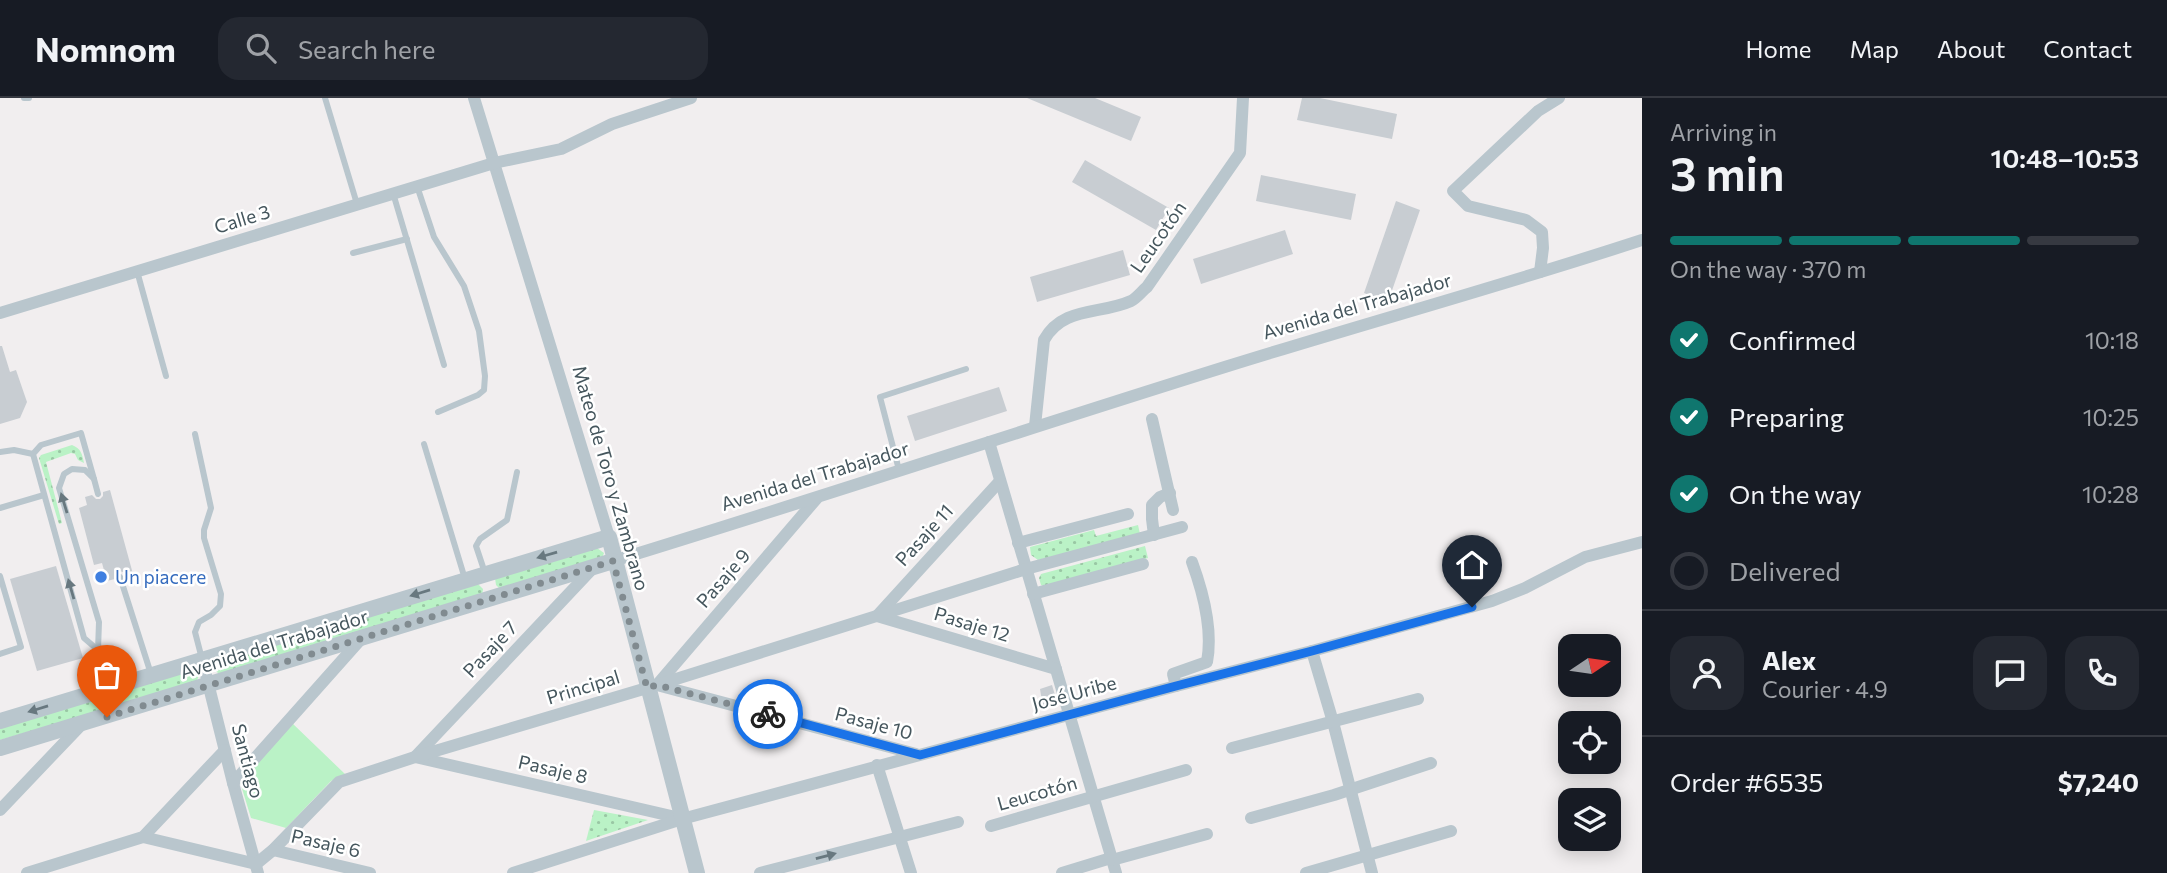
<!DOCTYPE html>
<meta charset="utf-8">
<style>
:root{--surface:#171b24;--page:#242831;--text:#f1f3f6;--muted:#9ea1a6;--line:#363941;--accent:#0f766e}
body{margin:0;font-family:Commissioner,sans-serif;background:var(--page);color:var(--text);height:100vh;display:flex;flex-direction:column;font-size:26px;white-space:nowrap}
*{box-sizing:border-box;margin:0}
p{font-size:23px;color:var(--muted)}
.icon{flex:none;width:38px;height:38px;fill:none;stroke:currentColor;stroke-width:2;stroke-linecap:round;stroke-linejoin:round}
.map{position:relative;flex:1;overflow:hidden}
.panel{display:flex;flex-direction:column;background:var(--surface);width:525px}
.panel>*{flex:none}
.needle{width:46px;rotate:77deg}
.buttons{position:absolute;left:1558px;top:536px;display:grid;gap:14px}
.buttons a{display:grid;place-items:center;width:63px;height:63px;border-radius:14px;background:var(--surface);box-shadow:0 4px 18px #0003;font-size:35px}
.pin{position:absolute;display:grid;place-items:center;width:60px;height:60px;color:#fff;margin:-72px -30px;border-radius:50% 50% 50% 0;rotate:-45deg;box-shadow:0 0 7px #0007}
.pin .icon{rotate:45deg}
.courier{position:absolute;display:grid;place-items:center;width:70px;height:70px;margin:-35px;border:5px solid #1a73e8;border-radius:50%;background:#fff;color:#222;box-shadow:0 2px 9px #0007}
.summary em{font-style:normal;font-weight:600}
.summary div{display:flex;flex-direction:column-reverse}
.summary{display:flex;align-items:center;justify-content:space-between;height:119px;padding:0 28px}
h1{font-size:46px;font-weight:600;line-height:52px}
.bar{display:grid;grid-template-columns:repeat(4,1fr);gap:10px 7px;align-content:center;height:84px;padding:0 28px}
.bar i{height:9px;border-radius:5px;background:var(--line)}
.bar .selected{background:var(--accent)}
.bar p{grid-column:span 4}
.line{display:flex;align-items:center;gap:18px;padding:0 28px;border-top:2px solid var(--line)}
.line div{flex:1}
.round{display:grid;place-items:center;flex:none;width:74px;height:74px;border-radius:21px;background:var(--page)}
ol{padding:0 28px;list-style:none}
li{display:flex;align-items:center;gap:21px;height:77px}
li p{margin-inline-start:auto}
li .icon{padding:7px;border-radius:50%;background:var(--accent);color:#fff;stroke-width:4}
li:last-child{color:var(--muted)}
li i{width:38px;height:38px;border:4px solid var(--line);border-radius:50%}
header{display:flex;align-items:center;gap:42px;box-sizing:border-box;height:98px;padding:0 35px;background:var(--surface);border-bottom:2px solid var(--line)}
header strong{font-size:33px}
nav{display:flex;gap:38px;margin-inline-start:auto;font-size:24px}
.search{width:490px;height:63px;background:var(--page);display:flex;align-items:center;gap:18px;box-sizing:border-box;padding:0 24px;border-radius:21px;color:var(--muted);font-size:26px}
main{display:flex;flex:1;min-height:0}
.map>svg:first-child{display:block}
.grass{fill:url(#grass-dots)}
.park{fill:#baf2c6}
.building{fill:#c8cdd2}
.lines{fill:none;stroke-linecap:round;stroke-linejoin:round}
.service{stroke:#b9c6cd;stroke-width:6}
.minor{stroke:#b9c6cd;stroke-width:12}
.tertiary{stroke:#b9c6cd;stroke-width:16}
.oneway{fill:#68787f}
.done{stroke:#818b90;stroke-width:7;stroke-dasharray:0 12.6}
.route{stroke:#1a73e8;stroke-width:9}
.shop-dot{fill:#3f7fe0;stroke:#fff;stroke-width:2.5}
.labels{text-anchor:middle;stroke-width:5;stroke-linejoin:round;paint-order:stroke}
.street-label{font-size:19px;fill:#45565d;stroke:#fff}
.shop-label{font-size:19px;fill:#366cbe;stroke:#fff;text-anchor:start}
</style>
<header>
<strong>Nomnom</strong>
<div class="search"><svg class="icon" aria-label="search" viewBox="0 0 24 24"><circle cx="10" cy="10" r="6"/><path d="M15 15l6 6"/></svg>Search here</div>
<nav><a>Home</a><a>Map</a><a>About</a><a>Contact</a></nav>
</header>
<main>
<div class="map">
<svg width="1642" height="775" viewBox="0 0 1642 775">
<defs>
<pattern id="grass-dots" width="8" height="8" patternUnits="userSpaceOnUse" patternTransform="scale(1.75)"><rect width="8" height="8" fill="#baf2c6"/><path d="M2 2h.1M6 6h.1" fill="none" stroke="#99c7a4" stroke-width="1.8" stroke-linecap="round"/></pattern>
</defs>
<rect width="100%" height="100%" fill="#f1eeef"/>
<!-- grass -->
<g class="grass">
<path d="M72,347C81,351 82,355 84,365L78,362L75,356L71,355L46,364L62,425L59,426L39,360L41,357Z"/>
<path d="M1138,427L1140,436L1038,462L1031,457L1030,449L1094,432L1096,438Z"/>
<path d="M1145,448L1148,460L1046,489L1041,487L1039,480L1041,476Z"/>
<path d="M597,450L604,455L602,460L500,491L496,487L495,480Z"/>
<path d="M478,486L483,491L482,498L221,577L214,572L219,563Z"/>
<path d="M192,571L199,577L196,585L0,642V628Z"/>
<path d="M594,712L648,722L586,743Z"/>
</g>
<!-- park -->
<path class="park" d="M292,625L345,676L331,683L286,730L251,720L240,684Z"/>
<!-- building -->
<g class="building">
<path d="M1027,0H1095L1141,19L1131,43Z"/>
<path d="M1302,0H1320L1397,16L1392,41L1297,22Z"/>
<path d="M1085,62L1169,110L1156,132L1072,84Z"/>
<path d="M1261,77L1356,96L1351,122L1256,103Z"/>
<path d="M1396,103L1420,112L1388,204L1364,195Z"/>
<path d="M1285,132L1293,156L1201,186L1193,161Z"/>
<path d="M1123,152L1130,177L1037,204L1030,179Z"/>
<path d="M0,248H2L10,274L16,272L27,304L20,320L0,326Z"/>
<path d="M999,289L1007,313L915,343L907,318Z"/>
<path d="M110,392L133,476L126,478L123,474L119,473L115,476V481L107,483L102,465L94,467L79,410L87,407L85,399L92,397L96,401H100L103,398V394Z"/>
<path d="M56,468L83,560L37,573L10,481Z"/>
<path d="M1052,587L1057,604L1055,607L1043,610L1040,591Z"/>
</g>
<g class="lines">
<!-- service -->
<g class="service">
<path d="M24,0H29"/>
<path d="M325,0L357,106"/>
<path d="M417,88L434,139L464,188L479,233L485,278L484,292L478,297L438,314"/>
<path d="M393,95L444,267"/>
<path d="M353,155L407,141"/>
<path d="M137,173L166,278"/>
<path d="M195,336L211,410L204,432V440L221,496L220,508L211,517L199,524L195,534L202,561"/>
<path d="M424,346L465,481"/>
<path d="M0,354L14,352L33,356"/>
<path d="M899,372L880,299L966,271"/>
<path d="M94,381L81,335L41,347L33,356L84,540L98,552"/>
<path d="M98,396L94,381L85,372L72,371L64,376L59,390L99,524L98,552L108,588"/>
<path d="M0,410L44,397"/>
<path d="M485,475L476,448L480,441L507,422L517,374"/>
<path d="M0,478L21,549L0,556"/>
<path d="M120,479L151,576"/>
</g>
<!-- minor -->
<g class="minor">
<path d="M474,0L609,439"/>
<path d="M1540,174L1543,150L1542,134L1526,122L1468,108L1453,93L1538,13L1559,0"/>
<path d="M0,215L494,65L561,51L612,26L691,0"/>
<path d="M1152,321L1173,412"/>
<path d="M1035,328L1044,242C1063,208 1100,217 1131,203C1137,200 1142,193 1147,189L1240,55L1243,0"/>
<path d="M989,344L1116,775"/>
<path d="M1000,383L877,518L1056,571"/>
<path d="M817,400L657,587L916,656"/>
<path d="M1154,437L1152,421V407L1160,399L1170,395"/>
<path d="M1018,445L1128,416"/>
<path d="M613,463C819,400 1023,332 1228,268C1366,225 1505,187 1642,142"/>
<path d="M1033,496L1143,466"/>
<path d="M1312,553L1333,624L1372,775"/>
<path d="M202,561L233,685L258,775"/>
<path d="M1176,588L1173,576L1207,564C1213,532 1203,494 1192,464"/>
<path d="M1232,650L1418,601"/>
<path d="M415,659L680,720"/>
<path d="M415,659L594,469"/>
<path d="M877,667L911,775"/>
<path d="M233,685L361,541"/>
<path d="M0,712L81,627"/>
<path d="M1251,720L1334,697L1431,665"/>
<path d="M991,728L1186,672"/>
<path d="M143,739L256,766L273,752L339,684L415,659L657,587L1026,471L1182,429"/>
<path d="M273,752L370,775"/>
<path d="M1112,762L1207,736"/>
<path d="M27,775L143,739L225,652"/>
<path d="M513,775L682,721L1176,588L1312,553L1492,503L1525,490L1585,459L1642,444"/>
<path d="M760,775L958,724"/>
<path d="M1062,775L1111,760"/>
<path d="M1306,775L1451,733"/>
</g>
<!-- tertiary -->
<g class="tertiary">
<path d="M0,623L609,439L697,775"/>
<path d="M0,650L613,463"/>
</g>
</g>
<!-- one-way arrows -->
<defs><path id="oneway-solid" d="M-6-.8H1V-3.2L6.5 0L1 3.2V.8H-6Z" transform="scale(1.75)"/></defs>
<g class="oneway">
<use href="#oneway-solid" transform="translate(64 405) rotate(-107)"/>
<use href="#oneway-solid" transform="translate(547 457) rotate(164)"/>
<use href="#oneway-solid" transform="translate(71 491) rotate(-106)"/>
<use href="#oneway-solid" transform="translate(420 495) rotate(163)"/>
<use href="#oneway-solid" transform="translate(38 611) rotate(163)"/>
<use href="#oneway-solid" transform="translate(826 758) rotate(-15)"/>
</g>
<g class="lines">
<!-- done -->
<path class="done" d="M107,619L613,463L647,590L657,587L768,616"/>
<!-- route -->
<path class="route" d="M768,616L920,657L1176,588L1312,553L1472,509"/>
</g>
<!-- markers -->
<circle class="shop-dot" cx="101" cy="479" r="7"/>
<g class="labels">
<!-- street labels -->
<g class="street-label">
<text transform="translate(242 121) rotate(-17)" y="7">Calle 3</text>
<text transform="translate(1158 139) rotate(-55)" y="7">Leucotón</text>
<text transform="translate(1357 208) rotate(-16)" y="7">Avenida del Trabajador</text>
<text transform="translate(815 378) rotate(-17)" y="7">Avenida del Trabajador</text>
<text transform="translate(611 380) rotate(74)" y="7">Mateo de Toro y Zambrano</text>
<text transform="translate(924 437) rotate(-48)" y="7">Pasaje 11</text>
<text transform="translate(723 480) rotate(-49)" y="7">Pasaje 9</text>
<text transform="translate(972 526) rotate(17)" y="7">Pasaje 12</text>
<text transform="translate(274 546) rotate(-17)" y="7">Avenida del Trabajador</text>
<text transform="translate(490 551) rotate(-47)" y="7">Pasaje 7</text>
<text transform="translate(583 589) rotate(-17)" y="7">Principal</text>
<text transform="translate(1074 595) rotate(-15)" y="7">José Uribe</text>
<text transform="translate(874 625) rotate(15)" y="7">Pasaje 10</text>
<text transform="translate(248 663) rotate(75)" y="7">Santiago</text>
<text transform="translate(553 671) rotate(13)" y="7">Pasaje 8</text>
<text transform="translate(1037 695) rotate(-16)" y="7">Leucotón</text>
<text transform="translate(326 745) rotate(13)" y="7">Pasaje 6</text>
</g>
<!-- shop labels -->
<g class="shop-label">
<text x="115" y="486">Un piacere</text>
</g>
</g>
</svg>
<div class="buttons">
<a><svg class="needle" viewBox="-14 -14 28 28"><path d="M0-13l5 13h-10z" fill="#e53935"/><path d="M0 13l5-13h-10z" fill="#9ea1a6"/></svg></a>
<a><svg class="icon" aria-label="locate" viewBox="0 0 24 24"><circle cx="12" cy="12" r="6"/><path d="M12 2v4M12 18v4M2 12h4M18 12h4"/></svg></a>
<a><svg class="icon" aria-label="layers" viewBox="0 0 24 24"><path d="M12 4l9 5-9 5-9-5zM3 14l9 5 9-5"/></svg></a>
</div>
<div class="pin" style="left:107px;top:619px;background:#ea580c"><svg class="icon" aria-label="bag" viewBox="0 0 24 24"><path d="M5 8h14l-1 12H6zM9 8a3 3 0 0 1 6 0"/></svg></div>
<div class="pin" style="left:1472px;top:509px;background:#1f2937"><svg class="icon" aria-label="home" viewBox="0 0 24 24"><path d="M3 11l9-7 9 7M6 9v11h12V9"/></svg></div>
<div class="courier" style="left:768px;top:616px"><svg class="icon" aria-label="bike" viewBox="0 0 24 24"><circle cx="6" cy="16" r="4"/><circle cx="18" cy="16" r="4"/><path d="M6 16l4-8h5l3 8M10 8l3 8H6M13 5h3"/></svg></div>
</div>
<section class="panel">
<div class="summary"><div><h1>3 min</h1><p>Arriving in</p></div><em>10:48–10:53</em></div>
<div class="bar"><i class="selected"></i><i class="selected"></i><i class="selected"></i><i></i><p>On the way · 370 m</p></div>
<ol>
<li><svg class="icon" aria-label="check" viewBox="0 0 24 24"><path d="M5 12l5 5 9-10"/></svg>Confirmed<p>10:18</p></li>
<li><svg class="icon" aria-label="check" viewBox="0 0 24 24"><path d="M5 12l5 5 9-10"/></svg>Preparing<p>10:25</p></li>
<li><svg class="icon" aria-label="check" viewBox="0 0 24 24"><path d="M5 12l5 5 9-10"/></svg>On the way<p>10:28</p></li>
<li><i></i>Delivered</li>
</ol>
<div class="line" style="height:126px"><a class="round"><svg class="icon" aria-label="person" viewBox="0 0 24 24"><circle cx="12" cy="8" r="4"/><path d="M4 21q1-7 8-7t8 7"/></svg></a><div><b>Alex</b><p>Courier · 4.9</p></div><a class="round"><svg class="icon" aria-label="chat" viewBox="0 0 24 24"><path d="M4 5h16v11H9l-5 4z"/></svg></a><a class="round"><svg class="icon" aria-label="phone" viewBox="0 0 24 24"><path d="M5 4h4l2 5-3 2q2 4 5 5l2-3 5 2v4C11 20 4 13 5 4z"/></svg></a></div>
<div class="line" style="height:91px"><div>Order #6535</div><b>$7,240</b></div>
</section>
</main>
